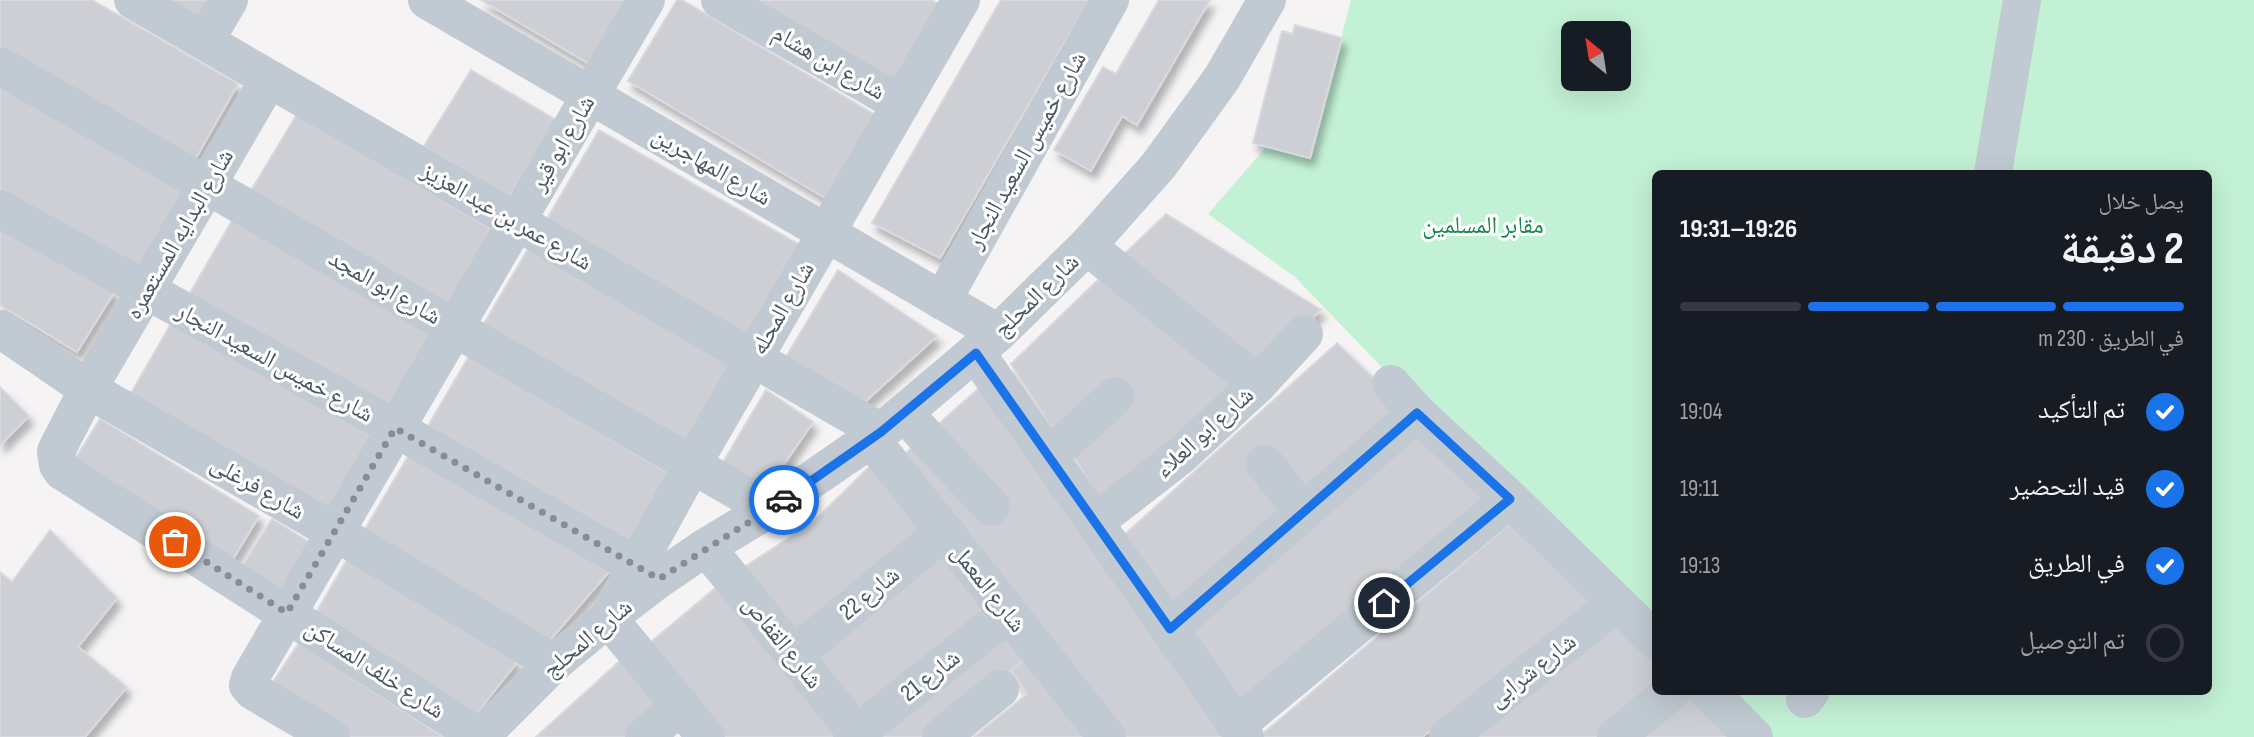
<!DOCTYPE html>
<html lang="ar">
<meta charset="utf-8">
<style>
:root{--surface:#171b24;--page:#20242c;--text:#f1f3f6;--muted:#9ea1a6;--line:#363941;--accent:#1a73e8}
body{margin:0;font-family:"Sofia Sans Condensed","Noto Naskh Arabic",sans-serif;background:var(--page);color:var(--text);direction:rtl;height:100vh;display:flex;flex-direction:column;font-size:26px;white-space:nowrap}
*{box-sizing:border-box;margin:0}
p{font-size:23px;color:var(--muted)}
.icon{flex:none;width:38px;height:38px;fill:none;stroke:currentColor;stroke-width:2;stroke-linecap:round;stroke-linejoin:round}
.map{position:relative;flex:1;overflow:hidden;direction:ltr}
.panel{position:absolute;left:1652px;top:170px;width:560px;height:525px;display:flex;flex-direction:column;background:var(--surface);border-radius:10px;box-shadow:0 7px 28px #0002;direction:rtl}
.panel>*{flex:none}
.needle{width:46px;rotate:330deg}
.buttons{position:absolute;left:1561px;top:21px;display:grid;gap:14px}
.buttons a{display:grid;place-items:center;width:70px;height:70px;border-radius:10px;background:var(--surface);box-shadow:0 7px 28px #0002;font-size:35px}
.pin{position:absolute;display:grid;place-items:center;width:60px;height:60px;color:#fff;margin:-30px;border:4px solid #fff;border-radius:50%;box-shadow:0 2px 7px #0007}
.courier{position:absolute;display:grid;place-items:center;width:70px;height:70px;margin:-35px;border:5px solid #1a73e8;border-radius:50%;background:#fff;color:#222;box-shadow:0 2px 9px #0007}
.head em{font-style:normal;font-weight:700}
.head div{display:flex;flex-direction:column-reverse}
.head{display:flex;align-items:center;justify-content:space-between;height:119px;padding:0 28px}
h1{font-size:46px;font-weight:700;line-height:52px}
.bar{display:grid;grid-template-columns:repeat(4,1fr);gap:10px 7px;align-content:center;height:84px;padding:0 28px}
.bar i{height:9px;border-radius:5px;background:var(--line)}
.bar .active{background:var(--accent)}
.bar p{grid-column:span 4}
ol{padding:0 28px;list-style:none}
li{display:flex;align-items:center;gap:21px;height:77px}
li p{margin-inline-start:auto}
li .icon{padding:7px;border-radius:50%;background:var(--accent);color:#fff;stroke-width:4}
li:last-child{color:var(--muted)}
li i{width:38px;height:38px;border:4px solid var(--line);border-radius:50%}
.map>svg:first-child{display:block}
.green{fill:#c3f1d5;fill-rule:evenodd}
.building{fill:#cdcfd5;stroke:#d7d9de;stroke-width:2;filter:url(#shadow)}
.lines{fill:none;stroke-linecap:round;stroke-linejoin:round}
.minor{stroke:#c1cad2;stroke-width:38}
.done{stroke:#868d94;stroke-width:7;stroke-dasharray:0 12.6}
.route{stroke:#1a73e8;stroke-width:9}
.labels{text-anchor:middle;stroke-width:6;stroke-linejoin:round;paint-order:stroke}
.street-label{font-size:24px;fill:#4a5661;stroke:#fff}
.park-label{font-size:24px;fill:#17864f;stroke:#fff}
</style>
<div class="map">
<svg width="2254" height="737" viewBox="0 0 2254 737">
<defs>
<filter id="shadow"><feDropShadow dx="4.5" dy="8" stdDeviation="3.5" flood-color="#0004"/></filter>
</defs>
<rect width="100%" height="100%" fill="#f5f3f3"/>
<!-- green -->
<path class="green" d="M1351,0H2254V737H1766L1723,691H2208V173H1656L1655,620L1424,411L1295,277L1208,214L1267,146L1310,157ZM1573,33H1619V79H1573Z"/>
<!-- building -->
<g class="building">
<path d="M0,0H92L238,84L193,163L0,51Z"/>
<path d="M149,0H212L196,28Z"/>
<path d="M481,0H636L596,68Z"/>
<path d="M677,0H682L882,119L832,202L628,81Z"/>
<path d="M728,0H931L945,7L895,92Z"/>
<path d="M1001,0H1089L940,258L872,223Z"/>
<path d="M1159,0H1210L1137,125L1122,116L1091,171L1054,150L1103,67L1116,74Z"/>
<path d="M1295,25L1342,38L1310,158L1253,143L1282,31L1293,34Z"/>
<path d="M471,70L556,120L509,197L424,146Z"/>
<path d="M0,81L188,189L140,274L0,195Z"/>
<path d="M297,114L499,234L452,314L249,194Z"/>
<path d="M599,130L807,249L748,351L540,231Z"/>
<path d="M1166,214L1321,310L1257,369L1118,260Z"/>
<path d="M234,217L440,336L391,419L186,300Z"/>
<path d="M0,222L115,291L77,352L0,305Z"/>
<path d="M528,249L734,367L686,451L479,332Z"/>
<path d="M838,270L937,336L855,411L780,367Z"/>
<path d="M1105,273L1243,383L1106,510L1071,452L1058,438L1011,364Z"/>
<path d="M173,320L381,442L329,527L130,395Z"/>
<path d="M1337,343L1405,408L1169,609L1122,537Z"/>
<path d="M469,356L673,476L633,550L422,436Z"/>
<path d="M987,381L1234,737H1120L898,460Z"/>
<path d="M0,387L29,416L0,445Z"/>
<path d="M766,390L813,422L765,492L722,464Z"/>
<path d="M100,419L259,516L233,559L74,461Z"/>
<path d="M1419,431L1498,501L1243,714L1187,634Z"/>
<path d="M410,453L612,568L545,646L361,536Z"/>
<path d="M873,463L930,540L800,643L737,572L813,522Z"/>
<path d="M1520,515L1600,598L1422,737H1259Z"/>
<path d="M272,519L317,547L284,601L238,573Z"/>
<path d="M50,530L117,598L78,647L127,687L85,737H0V572L12,582Z"/>
<path d="M945,555L989,609L862,712L818,657Z"/>
<path d="M348,558L518,661L469,723L310,623Z"/>
<path d="M725,580L846,726L832,737H719L645,647Z"/>
<path d="M1620,612L1656,648V691L1605,737H1467Z"/>
<path d="M1003,622L1030,656L929,737H874Z"/>
<path d="M299,643L443,737H352L271,685Z"/>
<path d="M1030,656L1088,732L1082,737H974L1027,694L1011,670Z"/>
<path d="M622,659L665,709L634,737H536Z"/>
<path d="M1698,691L1744,737H1641Z"/>
</g>
<g class="lines">
<!-- minor -->
<g class="minor">
<path d="M133,0L881,432"/>
<path d="M427,0L998,333"/>
<path d="M720,0L901,104"/>
<path d="M205,41L229,0"/>
<path d="M0,66L769,509"/>
<path d="M269,79L88,389L56,451L58,465L62,471L480,737"/>
<path d="M1993,173L2022,0"/>
<path d="M0,209L395,428L657,578"/>
<path d="M1087,246L1258,384"/>
<path d="M942,301L1110,0"/>
<path d="M0,329L88,389L335,532L554,663"/>
<path d="M976,353L1245,737"/>
<path d="M1391,384L1417,413L1510,499L1656,641"/>
<path d="M904,413L991,507"/>
<path d="M871,439L1107,737"/>
<path d="M1049,457L1115,396"/>
<path d="M1265,464L1303,512"/>
<path d="M1095,522L1180,456L1258,384L1304,334"/>
<path d="M706,547L860,737"/>
<path d="M1169,629L1417,413"/>
<path d="M794,655L945,531"/>
<path d="M1708,691L1754,737"/>
<path d="M1805,699L1811,691"/>
<path d="M1237,725L1510,499"/>
<path d="M331,737L253,691L248,685L250,678L646,0"/>
<path d="M480,737L554,663L608,618L659,579L706,547L769,509L881,432L998,333L1087,246L1159,165L1222,78L1267,0"/>
<path d="M644,737L681,706"/>
<path d="M706,737L608,618L692,465L961,0"/>
<path d="M852,737L1009,613"/>
<path d="M941,737L1000,689"/>
<path d="M1448,737L1617,603"/>
<path d="M1616,737L1672,691"/>
</g>
</g>
<g class="lines">
<!-- done -->
<path class="done" d="M175,542L287,613L395,428L659,579L784,500"/>
<!-- route -->
<path class="route" d="M784,500L881,432L976,353L1170,629L1417,413L1510,499L1384,603"/>
</g>
<g class="labels">
<!-- street labels -->
<g class="street-label">
<text transform="translate(829 62) rotate(30)" y="8">شارع ابن هشام</text>
<text transform="translate(562 143) rotate(-60)" y="8">شارع ابو قير</text>
<text transform="translate(1026 150) rotate(-61)" y="8">شارع خميس السعيد النجار</text>
<text transform="translate(712 166) rotate(30)" y="8">شارع المهاجرين</text>
<text transform="translate(507 216) rotate(30)" y="8">شارع عمر بن عبد العزيز</text>
<text transform="translate(179 234) rotate(-60)" y="8">شارع البدايه المستعمره</text>
<text transform="translate(385 287) rotate(30)" y="8">شارع ابو المجد</text>
<text transform="translate(1036 295) rotate(-44)" y="8">شارع المحلج</text>
<text transform="translate(782 308) rotate(-60)" y="8">شارع المحله</text>
<text transform="translate(275 362) rotate(29)" y="8">شارع خميس السعيد النجار</text>
<text transform="translate(1204 432) rotate(-42)" y="8">شارع ابو العلاء</text>
<text transform="translate(258 487) rotate(30)" y="8">شارع فرغلى</text>
<text transform="translate(989 588) rotate(52)" y="8">شارع المعمل</text>
<text transform="translate(869 593) rotate(-39)" y="8">شارع 22</text>
<text transform="translate(587 638) rotate(-40)" y="8">شارع المحلج</text>
<text transform="translate(783 642) rotate(51)" y="8">شارع القفاص</text>
<text transform="translate(375 669) rotate(33)" y="8">شارع خلف المساكن</text>
<text transform="translate(1532 670) rotate(-38)" y="8">شارع شرابى</text>
<text transform="translate(930 675) rotate(-38)" y="8">شارع 21</text>
</g>
<!-- park labels -->
<g class="park-label">
<text x="1483" y="233">مقابر المسلمين</text>
</g>
</g>
</svg>
<div class="buttons">
<a><svg class="needle" viewBox="-14 -14 28 28"><path d="M0-13l5 13h-10z" fill="#e53935"/><path d="M0 13l5-13h-10z" fill="#9ea1a6"/></svg></a>
</div>
<div class="pin" style="left:175px;top:542px;background:#ea580c"><svg class="icon" aria-label="bag" viewBox="0 0 24 24"><path d="M5 8h14l-1 12H6zM9 8a3 3 0 0 1 6 0"/></svg></div>
<div class="pin" style="left:1384px;top:603px;background:#1f2937"><svg class="icon" aria-label="home" viewBox="0 0 24 24"><path d="M3 11l9-7 9 7M6 9v11h12V9"/></svg></div>
<div class="courier" style="left:784px;top:500px"><svg class="icon" aria-label="car" viewBox="0 0 24 24"><path d="M5 17H2v-5l4-1 3-4h7l3 4 3 1v5h-3M9 17h6M6 11h13"/><circle cx="7" cy="17" r="2"/><circle cx="17" cy="17" r="2"/></svg></div>
<section class="panel">
<div class="head"><div><h1>2 دقيقة</h1><p>يصل خلال</p></div><em>19:26–19:31</em></div>
<div class="bar"><i class="active"></i><i class="active"></i><i class="active"></i><i></i><p>في الطريق · 230 m</p></div>
<ol>
<li><svg class="icon" aria-label="check" viewBox="0 0 24 24"><path d="M5 12l5 5 9-10"/></svg>تم التأكيد<p>19:04</p></li>
<li><svg class="icon" aria-label="check" viewBox="0 0 24 24"><path d="M5 12l5 5 9-10"/></svg>قيد التحضير<p>19:11</p></li>
<li><svg class="icon" aria-label="check" viewBox="0 0 24 24"><path d="M5 12l5 5 9-10"/></svg>في الطريق<p>19:13</p></li>
<li><i></i>تم التوصيل</li>
</ol>
</section>
</div>
